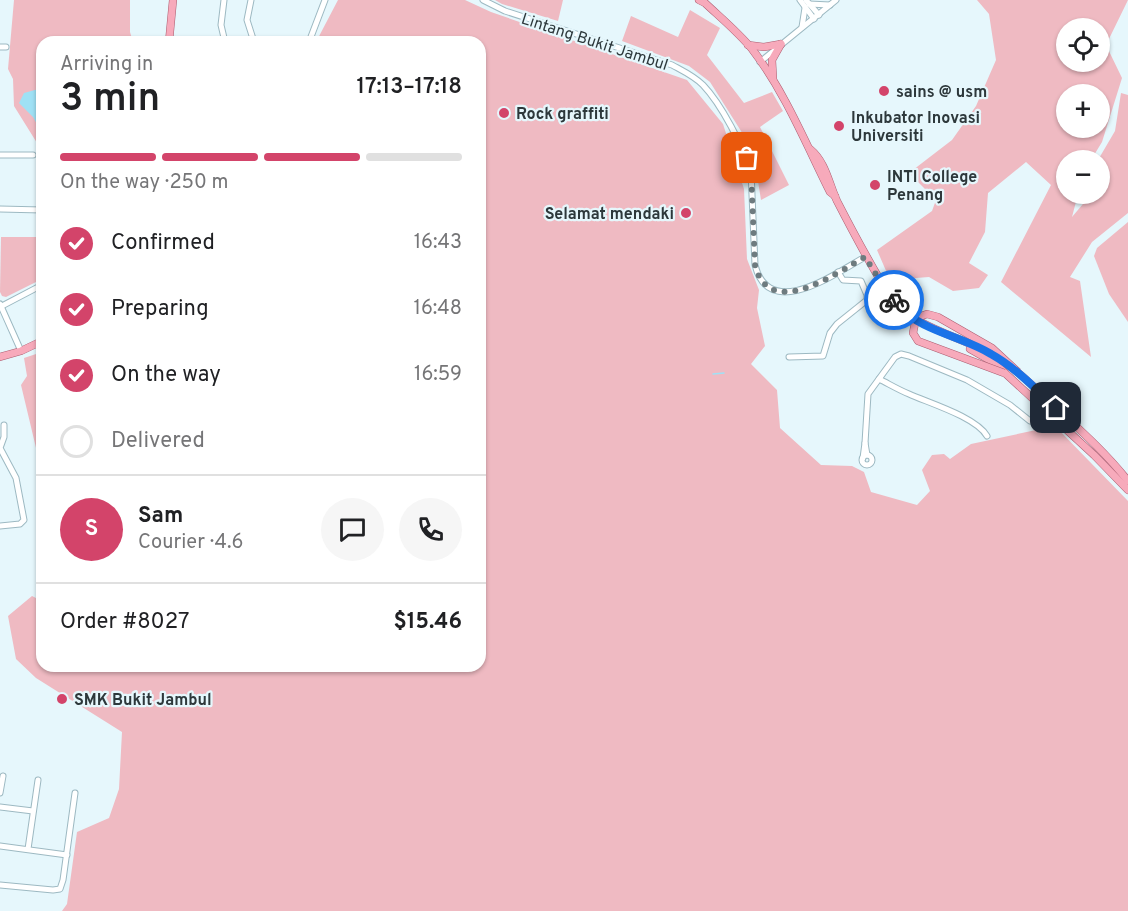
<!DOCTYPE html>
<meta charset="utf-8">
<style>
:root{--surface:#fff;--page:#f6f6f6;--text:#202124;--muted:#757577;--line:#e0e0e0;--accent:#d3446a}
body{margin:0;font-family:Overpass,sans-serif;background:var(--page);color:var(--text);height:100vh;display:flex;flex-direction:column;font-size:22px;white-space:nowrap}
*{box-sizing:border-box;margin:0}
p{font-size:20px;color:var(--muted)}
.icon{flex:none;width:33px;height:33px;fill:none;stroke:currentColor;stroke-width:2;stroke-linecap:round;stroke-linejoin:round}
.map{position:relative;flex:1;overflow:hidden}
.drawer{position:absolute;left:36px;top:36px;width:450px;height:636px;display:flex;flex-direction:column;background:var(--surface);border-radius:18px;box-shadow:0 2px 4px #0004}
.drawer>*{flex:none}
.tools{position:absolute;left:1056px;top:18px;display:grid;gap:12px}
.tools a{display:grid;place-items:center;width:54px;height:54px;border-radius:50%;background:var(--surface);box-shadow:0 2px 4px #0004;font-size:30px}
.pin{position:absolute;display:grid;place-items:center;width:51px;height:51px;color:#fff;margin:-26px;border-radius:12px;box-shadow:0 3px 9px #0006}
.courier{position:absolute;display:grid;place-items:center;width:60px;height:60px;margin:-30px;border:4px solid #1a73e8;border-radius:50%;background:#fff;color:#222;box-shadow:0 2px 8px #0007}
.overview em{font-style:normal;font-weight:600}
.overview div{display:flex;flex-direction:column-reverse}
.overview{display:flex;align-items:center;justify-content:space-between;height:102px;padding:0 24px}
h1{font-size:39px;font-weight:600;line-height:45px}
.bar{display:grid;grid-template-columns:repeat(4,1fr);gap:9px 6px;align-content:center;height:72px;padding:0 24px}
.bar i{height:8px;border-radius:4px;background:var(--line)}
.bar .active{background:var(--accent)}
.bar p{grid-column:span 4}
.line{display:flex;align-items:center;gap:15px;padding:0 24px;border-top:2px solid var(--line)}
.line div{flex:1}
.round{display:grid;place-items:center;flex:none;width:63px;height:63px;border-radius:32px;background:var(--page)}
ol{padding:0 24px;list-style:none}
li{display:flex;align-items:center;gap:18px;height:66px}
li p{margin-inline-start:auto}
li .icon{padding:6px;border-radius:50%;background:var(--accent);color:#fff;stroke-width:4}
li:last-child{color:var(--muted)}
li i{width:33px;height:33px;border:3px solid var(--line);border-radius:50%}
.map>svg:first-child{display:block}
.green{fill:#efbac2;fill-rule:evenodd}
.water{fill:#9fe1f5}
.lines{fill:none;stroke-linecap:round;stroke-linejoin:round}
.stream{stroke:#9fe1f5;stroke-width:1.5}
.minor-casing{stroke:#9db9c2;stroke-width:7}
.major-casing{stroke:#ac5d70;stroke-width:8}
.minor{stroke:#fff;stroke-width:5}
.major{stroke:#f7aabb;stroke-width:7}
.major-bridge-casing{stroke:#ac5d70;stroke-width:8;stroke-linecap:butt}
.major-bridge{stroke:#f7aabb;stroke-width:7}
.done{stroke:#6e7b7f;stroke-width:6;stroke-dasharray:0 10.8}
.route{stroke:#1a73e8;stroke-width:8}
.poi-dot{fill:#d3446a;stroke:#e6f7fc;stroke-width:2}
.labels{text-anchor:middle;stroke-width:4.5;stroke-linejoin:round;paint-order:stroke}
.street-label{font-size:16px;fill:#2d383b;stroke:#e6f7fc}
.poi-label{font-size:16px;font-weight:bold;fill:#2d383b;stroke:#e6f7fc;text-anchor:start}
</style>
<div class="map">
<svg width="1128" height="911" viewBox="0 0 1128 911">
<rect width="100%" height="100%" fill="#e6f7fc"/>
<!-- green -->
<g class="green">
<path d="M14,0H130V32L133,42H42V151L14,106L13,79L8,69Z"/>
<path d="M338,0H465L491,12L687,80L723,124L744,189L747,259L759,290L757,308L765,346L751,364L777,390L780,428L821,465L852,466L864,472L871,492L917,505L930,491L922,470L932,455L944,454L950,459L971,444L1055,426L1128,501V911H62L67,904L77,832L109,818L119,789L122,732L36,678L16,659L8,616L32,596L42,601V666H480V42H316Z"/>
<path d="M495,0H563L558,21L502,4Z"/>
<path d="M977,0H1128L1106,45L1122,78L1102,142L1091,160H1066V194H1078L1072,217L1088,198V194H1100L1098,160L1115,131L1121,93L1128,95V213L1092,242L1070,277L1080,281L1091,357L1001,282L1051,185L1026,162L988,193L985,232L969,263L988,275L979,288L953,291L929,277L890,280L877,250L932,211L936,200L909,173L952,140L976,106L996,60L989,14ZM1066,28H1100V62H1066ZM1066,94H1100V128H1066Z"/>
<path d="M690,10L720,28L707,55L744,103L772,92L783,111L760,127L789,185L761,200L753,150L710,82L689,66L622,41L631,16L678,37Z"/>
<path d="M1128,222V322L1109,294L1094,256L1097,248Z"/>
<path d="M1,237H42V279L6,297L2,296L0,292Z"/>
<path d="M42,352V473L21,385L27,376L24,358Z"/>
</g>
<!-- water -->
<path class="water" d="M42,88V133L33,117L19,103L24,93Z"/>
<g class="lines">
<!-- stream -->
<path class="stream" d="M713,374L724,373"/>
<!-- minor casing -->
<g class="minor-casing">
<g id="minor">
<path d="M224,0L221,25L225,42"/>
<path d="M251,0L247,20L254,42"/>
<path d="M483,0L505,11L672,65C683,71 694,76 703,85C722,105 742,145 751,171L755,265C769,322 836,273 865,257"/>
<path d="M800,0L814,19"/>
<path d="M806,0L819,15"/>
<path d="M809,4L830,5"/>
<path d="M802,27L805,8"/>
<path d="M309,42L325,0"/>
<path d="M0,47H6"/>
<path d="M760,62L836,0"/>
<path d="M0,155H33"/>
<path d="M0,209L42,210"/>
<path d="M0,304L21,351"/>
<path d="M0,307L42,285"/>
<path d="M789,357L823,356L830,333L837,324L867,300V295L861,281L843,280L838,272"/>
<path d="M879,379C889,384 899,390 909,394C929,403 976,417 987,436"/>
<path d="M865,443L868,394L895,357L901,354L909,356L967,380L1010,405L1030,421L1038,422L1044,419L1048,412"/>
<circle cx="867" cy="460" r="5"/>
<path d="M863,458L865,443L867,455"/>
<path d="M0,526L20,524L24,520L16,478L0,448L4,437V425"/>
<path d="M0,793L3,776"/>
<path d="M0,807L33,811"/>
<path d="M0,846L67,855"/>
<path d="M28,849L38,780"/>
<path d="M0,885L53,890L60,889L63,880L75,793"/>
</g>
</g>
<!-- major casing -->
<g class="major-casing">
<g id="major">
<path d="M699,0L705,3C721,18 738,32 752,49C785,92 806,144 830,192L835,196"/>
<path d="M169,42L173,0"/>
<path d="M748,45L764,47L781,44"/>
<path d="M773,78L772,60L781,44"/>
<path d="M810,149C826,162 829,184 837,201C854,234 871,266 891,298C901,304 908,315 919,321C942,334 967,341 990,353C1015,367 1034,387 1054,406C1080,430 1106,453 1128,481"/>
<path d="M891,298L893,309L909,320"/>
<path d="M970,349L993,362L1094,455L1128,490"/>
<path d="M0,357L21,351L42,341"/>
</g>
</g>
<!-- minor -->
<use href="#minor" class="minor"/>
<!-- major -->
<use href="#major" class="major"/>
<!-- major-bridge casing -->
<g class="major-bridge-casing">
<path id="major-bridge" d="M1004,373L918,341L913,333L916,318L927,314L938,317L992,348L1018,372"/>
</g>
<!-- major-bridge -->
<use href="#major-bridge" class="major-bridge"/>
</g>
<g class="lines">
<!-- done -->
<path class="done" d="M747,158L751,171L755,265C769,322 836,273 865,257L891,298L894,300"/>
<!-- route -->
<path class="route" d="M894,300C899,304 902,310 907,314C932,333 965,338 991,354C1016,368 1036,389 1056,408"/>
</g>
<!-- markers -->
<g class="poi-dot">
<circle cx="884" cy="91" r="6"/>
<circle cx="504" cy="113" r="6"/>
<circle cx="839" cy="126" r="6"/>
<circle cx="875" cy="185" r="6"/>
<circle cx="686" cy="213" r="6"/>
<circle cx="62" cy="699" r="6"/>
</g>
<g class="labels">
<!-- street labels -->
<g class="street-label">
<text transform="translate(595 41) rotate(18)" y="6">Lintang Bukit Jambul</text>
</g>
<!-- poi labels -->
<g class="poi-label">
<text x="896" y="97">sains @ usm</text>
<text x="516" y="119">Rock graffiti</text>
<text x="851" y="123">Inkubator Inovasi<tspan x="851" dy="18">Universiti</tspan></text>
<text x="887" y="182">INTI College<tspan x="887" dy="18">Penang</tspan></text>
<text x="674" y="219" text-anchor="end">Selamat mendaki</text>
<text x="74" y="705">SMK Bukit Jambul</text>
</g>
</g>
</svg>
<div class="tools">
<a><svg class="icon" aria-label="locate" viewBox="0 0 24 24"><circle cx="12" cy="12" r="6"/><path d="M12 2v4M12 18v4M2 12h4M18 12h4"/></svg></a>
<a>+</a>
<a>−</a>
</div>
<div class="pin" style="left:747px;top:158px;background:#ea580c"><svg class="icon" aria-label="bag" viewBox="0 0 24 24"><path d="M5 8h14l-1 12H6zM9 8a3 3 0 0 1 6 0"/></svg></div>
<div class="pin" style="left:1056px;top:408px;background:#1f2937"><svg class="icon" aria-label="home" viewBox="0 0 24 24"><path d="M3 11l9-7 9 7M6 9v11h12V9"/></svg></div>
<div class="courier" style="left:894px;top:300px"><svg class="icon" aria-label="bike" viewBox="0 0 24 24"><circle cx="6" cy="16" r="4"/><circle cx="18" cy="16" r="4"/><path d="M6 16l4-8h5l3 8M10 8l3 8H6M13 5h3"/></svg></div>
<section class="drawer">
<div class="overview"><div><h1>3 min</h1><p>Arriving in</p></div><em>17:13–17:18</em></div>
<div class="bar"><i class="active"></i><i class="active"></i><i class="active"></i><i></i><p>On the way · 250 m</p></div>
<ol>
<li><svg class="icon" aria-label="check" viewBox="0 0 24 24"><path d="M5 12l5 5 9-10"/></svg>Confirmed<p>16:43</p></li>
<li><svg class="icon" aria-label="check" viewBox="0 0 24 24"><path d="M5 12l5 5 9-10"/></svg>Preparing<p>16:48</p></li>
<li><svg class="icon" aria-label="check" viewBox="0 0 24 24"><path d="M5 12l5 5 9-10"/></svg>On the way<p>16:59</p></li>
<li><i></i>Delivered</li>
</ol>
<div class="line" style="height:108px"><b class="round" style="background:var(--accent);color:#fff">S</b><div><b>Sam</b><p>Courier · 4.6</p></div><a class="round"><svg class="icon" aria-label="chat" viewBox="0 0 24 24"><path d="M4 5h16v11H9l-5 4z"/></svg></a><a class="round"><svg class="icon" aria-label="phone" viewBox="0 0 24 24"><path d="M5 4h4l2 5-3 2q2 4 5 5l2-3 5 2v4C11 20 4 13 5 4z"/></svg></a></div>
<div class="line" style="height:78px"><div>Order #8027</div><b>$15.46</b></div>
</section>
</div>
